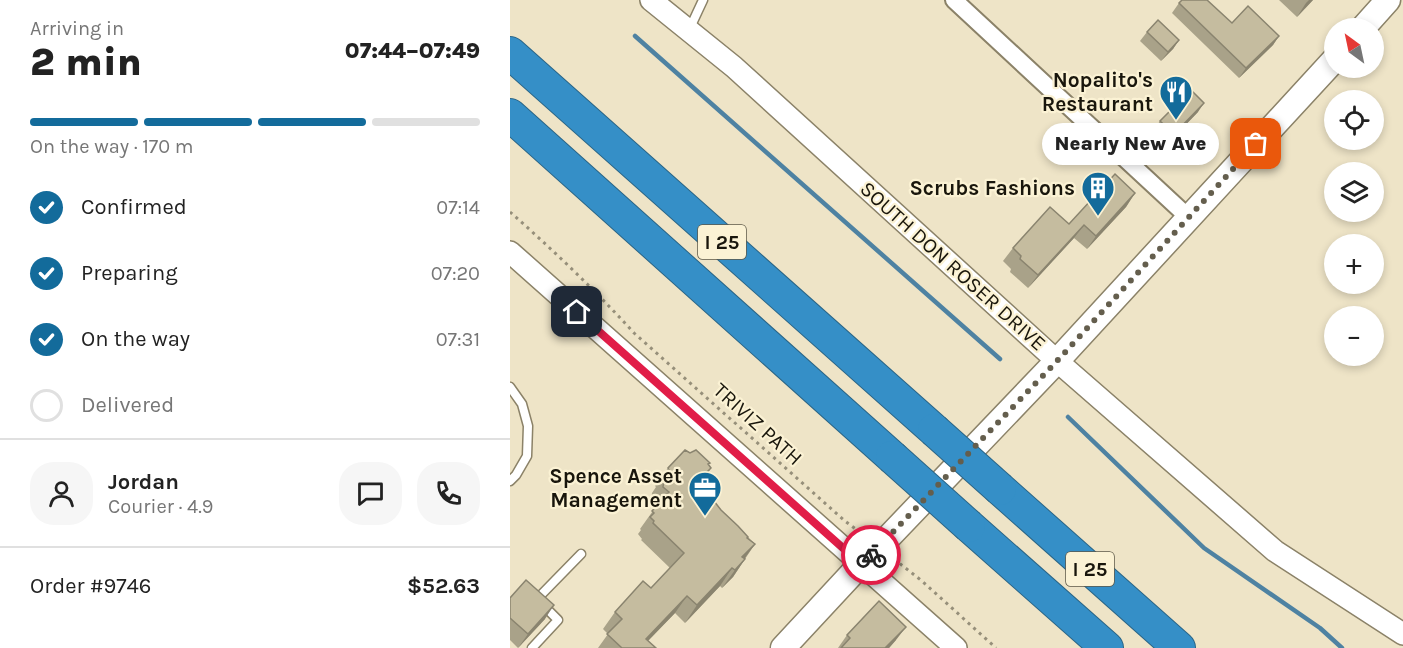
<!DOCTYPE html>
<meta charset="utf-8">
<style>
:root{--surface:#fff;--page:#f6f6f6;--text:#222;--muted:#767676;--line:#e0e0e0;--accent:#136b9b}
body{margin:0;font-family:Karla,sans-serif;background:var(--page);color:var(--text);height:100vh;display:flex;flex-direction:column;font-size:22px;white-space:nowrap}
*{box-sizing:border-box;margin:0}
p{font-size:20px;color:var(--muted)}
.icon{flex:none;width:33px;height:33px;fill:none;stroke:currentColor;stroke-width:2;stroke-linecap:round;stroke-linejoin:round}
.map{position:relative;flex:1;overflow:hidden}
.details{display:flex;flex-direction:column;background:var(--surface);width:510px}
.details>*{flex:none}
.needle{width:39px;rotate:327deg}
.buttons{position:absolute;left:814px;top:18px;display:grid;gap:12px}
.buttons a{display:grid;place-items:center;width:60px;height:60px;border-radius:50%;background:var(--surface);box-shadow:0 3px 9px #0003;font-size:30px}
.pin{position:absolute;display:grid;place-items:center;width:51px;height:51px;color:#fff;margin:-26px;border-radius:12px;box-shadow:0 3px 9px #0006}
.courier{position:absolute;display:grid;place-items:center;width:60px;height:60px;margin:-30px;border:4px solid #e11d48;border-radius:50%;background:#fff;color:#222;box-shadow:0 2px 8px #0007}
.bubble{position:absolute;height:42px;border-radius:21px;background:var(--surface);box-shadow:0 3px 9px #0003;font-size:20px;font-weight:800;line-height:42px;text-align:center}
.head em{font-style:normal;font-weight:800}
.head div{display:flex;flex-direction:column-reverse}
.head{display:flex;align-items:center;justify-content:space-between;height:102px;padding:0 30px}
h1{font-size:39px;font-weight:800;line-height:45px}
.bar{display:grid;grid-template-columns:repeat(4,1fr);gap:9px 6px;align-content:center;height:72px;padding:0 30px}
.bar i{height:8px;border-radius:4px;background:var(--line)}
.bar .active{background:var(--accent)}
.bar p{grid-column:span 4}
.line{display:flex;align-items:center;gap:15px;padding:0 30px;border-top:2px solid var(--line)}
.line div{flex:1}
.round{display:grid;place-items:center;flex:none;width:63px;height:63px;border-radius:24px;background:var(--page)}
ol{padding:0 30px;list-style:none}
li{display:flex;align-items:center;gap:18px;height:66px}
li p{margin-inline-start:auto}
li .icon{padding:6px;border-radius:50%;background:var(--accent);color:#fff;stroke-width:4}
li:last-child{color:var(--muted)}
li i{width:33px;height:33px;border:3px solid var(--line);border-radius:50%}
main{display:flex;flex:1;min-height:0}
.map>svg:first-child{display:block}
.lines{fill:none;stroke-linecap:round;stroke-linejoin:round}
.stream{stroke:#4e82a2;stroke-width:4.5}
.service-casing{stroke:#8b8268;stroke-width:11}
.minor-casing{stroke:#8b8268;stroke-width:20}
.tertiary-casing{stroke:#8b8268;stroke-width:24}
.secondary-casing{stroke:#8b8268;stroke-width:27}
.motorway-casing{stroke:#2b6586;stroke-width:34}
.path{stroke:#968f7a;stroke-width:3;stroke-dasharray:3 4.5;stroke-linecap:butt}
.service{stroke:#fff;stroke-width:8}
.minor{stroke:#fff;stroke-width:16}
.tertiary{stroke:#fff;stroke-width:21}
.secondary{stroke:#fff;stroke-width:24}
.motorway{stroke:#358fc7;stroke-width:32}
.motorway-bridge-casing{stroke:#2b6586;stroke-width:34;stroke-linecap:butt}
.motorway-bridge{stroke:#358fc7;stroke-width:32}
.wall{fill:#a9a289}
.shaded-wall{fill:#8a846f}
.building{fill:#c5bc9f;stroke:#8a846f;stroke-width:1.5}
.done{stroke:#645e4d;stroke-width:6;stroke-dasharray:0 10.8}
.route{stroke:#e11d48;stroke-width:8}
.labels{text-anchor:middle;stroke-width:4.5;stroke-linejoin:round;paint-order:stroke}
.shield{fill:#fbf2d4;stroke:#5d5848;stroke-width:1.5}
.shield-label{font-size:20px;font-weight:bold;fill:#19160c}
.poi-label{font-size:21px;font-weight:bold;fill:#19160c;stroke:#fbf2d4;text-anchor:end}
.street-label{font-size:21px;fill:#19160c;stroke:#fbf2d4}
</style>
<main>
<section class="details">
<div class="head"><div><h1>2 min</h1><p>Arriving in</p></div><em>07:44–07:49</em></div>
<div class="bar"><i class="active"></i><i class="active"></i><i class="active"></i><i></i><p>On the way · 170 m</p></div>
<ol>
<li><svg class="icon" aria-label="check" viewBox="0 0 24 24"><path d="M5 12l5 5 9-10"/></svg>Confirmed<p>07:14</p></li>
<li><svg class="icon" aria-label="check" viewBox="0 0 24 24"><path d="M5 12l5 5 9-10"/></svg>Preparing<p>07:20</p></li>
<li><svg class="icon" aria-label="check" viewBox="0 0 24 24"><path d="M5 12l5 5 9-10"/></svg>On the way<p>07:31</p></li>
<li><i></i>Delivered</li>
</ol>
<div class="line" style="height:108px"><a class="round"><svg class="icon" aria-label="person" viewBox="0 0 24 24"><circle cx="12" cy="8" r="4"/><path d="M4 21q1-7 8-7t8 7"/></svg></a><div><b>Jordan</b><p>Courier · 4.9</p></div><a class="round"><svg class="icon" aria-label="chat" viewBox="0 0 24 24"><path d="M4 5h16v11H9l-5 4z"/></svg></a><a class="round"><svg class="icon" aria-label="phone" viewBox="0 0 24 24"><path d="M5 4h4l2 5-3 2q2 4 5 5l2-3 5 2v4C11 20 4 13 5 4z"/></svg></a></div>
<div class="line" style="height:78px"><div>Order #9746</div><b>$52.63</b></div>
</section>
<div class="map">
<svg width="893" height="648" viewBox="0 0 893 648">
<rect width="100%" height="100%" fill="#eee4c7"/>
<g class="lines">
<!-- stream -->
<g class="stream">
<path d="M125,36L490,359"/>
<path d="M558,417L694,548L810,628L832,648"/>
</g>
<!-- service casing -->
<g class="service-casing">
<g id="service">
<path d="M179,30L193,0"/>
<path d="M0,387L12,404L18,426L17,456L6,475L0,481"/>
<path d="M22,648L48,620L27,599L71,554"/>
</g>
</g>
<!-- minor casing -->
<g class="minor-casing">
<path id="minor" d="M444,0L678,217"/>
</g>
<!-- tertiary casing -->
<g class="tertiary-casing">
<g id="tertiary">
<path d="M141,0L224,67L547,361L765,551L893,634"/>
<path d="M0,252L446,648"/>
</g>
</g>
<!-- secondary casing -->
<g class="secondary-casing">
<g id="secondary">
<path d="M853,28L878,0"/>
<path d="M273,648L351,564L373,543L547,361L825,59"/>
</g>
</g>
<!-- motorway casing -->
<g class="motorway-casing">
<g id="motorway">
<path d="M0,53L424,430"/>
<path d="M0,115L382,457"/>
<path d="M490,489L669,648"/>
<path d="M459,526L597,648"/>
</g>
</g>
<!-- path -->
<g class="path">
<path d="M0,212C43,250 85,290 124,333L335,521L355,536"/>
<path d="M384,559L412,581L486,648"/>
</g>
<!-- service -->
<use href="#service" class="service"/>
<!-- minor -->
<use href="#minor" class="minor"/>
<!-- tertiary -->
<use href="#tertiary" class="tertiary"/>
<!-- secondary -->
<use href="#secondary" class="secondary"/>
<!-- motorway -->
<use href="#motorway" class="motorway"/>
<!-- motorway-bridge casing -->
<g class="motorway-bridge-casing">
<g id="motorway-bridge">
<path d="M424,430L490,489"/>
<path d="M382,457L459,526"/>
</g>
</g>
<!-- motorway-bridge -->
<use href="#motorway-bridge" class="motorway-bridge"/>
</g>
<!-- wall -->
<g class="wall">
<path d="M769,0H803L787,17Z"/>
<path d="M669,3L722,23L769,36L763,45L729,78L662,13Z"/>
<path d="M637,32L669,40L663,49L651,61L630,41Z"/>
<path d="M688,112L657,144L644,130L650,121Z"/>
<path d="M625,193L616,207L577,249L564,238L518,288L500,272L501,269L493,261L503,248L559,224Z"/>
<path d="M198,464L196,477H197L188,490L211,510L245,544L223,577L212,588L210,586L175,623L165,613L138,641L146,648H88L98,634L93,629L105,612L141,588L160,568L131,540L132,539L128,534L131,530L130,529L145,508L141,504L142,493L146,487L145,486L158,468Z"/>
<path d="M0,598L35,619L8,648L0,640Z"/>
<path d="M337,635L386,640L379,648H328Z"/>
</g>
<!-- shaded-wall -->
<g class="shaded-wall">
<path d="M799,0H803L787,17L796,3Z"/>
<path d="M769,36L763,45L729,78L736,68Z"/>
<path d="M669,40L663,49L651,61L658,52Z"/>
<path d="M694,103L688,112L657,144L664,134Z"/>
<path d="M625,193L616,207L577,249L586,236Z"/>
<path d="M574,225L564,238L518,288L528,275Z"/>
<path d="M201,468L190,485L197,477L184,495L174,506L194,475Z"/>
<path d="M245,544L232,562V557Z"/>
<path d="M235,559L223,577L212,588L225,570Z"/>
<path d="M222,568L210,586L175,623L187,605Z"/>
<path d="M177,596L165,613L131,648L136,639Z"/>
<path d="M44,605L35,619L8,648L18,634Z"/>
<path d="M396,627L386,640L379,648H375Z"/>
</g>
<!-- building -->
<g class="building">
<path d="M672,0H697L722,23L738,6L769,36L736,68L669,3Z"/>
<path d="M648,20L669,40L658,52L637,32Z"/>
<path d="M681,90L694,103L664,134L650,121Z"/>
<path d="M605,174L625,193L586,236L574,225L528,275L510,259L511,256L503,248L540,207L559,224Z"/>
<path d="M175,450L180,453L186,450L200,463L198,464L201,468L194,475L197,477L186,489L204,501L211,510L228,526L238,537L237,538L245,544L232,557L235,559L225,570L222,568L187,605L177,596L136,639L146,648H112L97,634L112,619L105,612L133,581L141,588L174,553L143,523L144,521L140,517L144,513L142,511L159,492L153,487L155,475L159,470L158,468Z"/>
<path d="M16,580L44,605L18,634L0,618V598Z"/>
<path d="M369,601L396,627L375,648H331L340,638L337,635Z"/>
</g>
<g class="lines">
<!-- done -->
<path class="done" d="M361,555L547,361L746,144"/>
<!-- route -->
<path class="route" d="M67,312L351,564L361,555"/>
</g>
<!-- icons -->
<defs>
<g id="restaurant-pin" transform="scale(1.725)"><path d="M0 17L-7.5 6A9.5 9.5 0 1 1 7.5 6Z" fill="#136b9b" stroke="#fbf2d4"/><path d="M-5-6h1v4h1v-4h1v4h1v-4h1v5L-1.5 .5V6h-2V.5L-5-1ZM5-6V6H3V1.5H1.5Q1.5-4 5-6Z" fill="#fff"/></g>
<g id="building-pin" transform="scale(1.725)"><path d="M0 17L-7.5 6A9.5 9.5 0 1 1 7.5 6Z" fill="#136b9b" stroke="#fbf2d4"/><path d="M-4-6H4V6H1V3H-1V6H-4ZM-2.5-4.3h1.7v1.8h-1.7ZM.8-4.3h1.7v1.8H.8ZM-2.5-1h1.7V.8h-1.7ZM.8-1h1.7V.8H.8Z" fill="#fff"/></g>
<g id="office-pin" transform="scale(1.725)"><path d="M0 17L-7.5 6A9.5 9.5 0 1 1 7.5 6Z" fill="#136b9b" stroke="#fbf2d4"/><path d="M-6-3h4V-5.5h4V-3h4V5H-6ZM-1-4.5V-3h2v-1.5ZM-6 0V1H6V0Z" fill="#fff"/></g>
</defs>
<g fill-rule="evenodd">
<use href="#restaurant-pin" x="666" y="92"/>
<use href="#building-pin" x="588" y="188"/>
<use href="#office-pin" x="195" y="488"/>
</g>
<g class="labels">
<!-- shield labels -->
<g class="shield">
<rect x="188" y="225" width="48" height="34" rx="4.5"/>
<rect x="556" y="552" width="48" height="34" rx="4.5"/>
</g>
<g class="shield-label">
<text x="212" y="249">I 25</text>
<text x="580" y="576">I 25</text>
</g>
<!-- poi labels -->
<g class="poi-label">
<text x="643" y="87">Nopalito's<tspan x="643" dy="24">Restaurant</tspan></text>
<text x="565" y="195">Scrubs Fashions</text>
<text x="172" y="483">Spence Asset<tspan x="172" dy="24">Management</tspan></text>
</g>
<!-- street labels -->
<g class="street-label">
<text transform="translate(443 266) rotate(42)" y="7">SOUTH DON ROSER DRIVE</text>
<text transform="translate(248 424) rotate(42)" y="7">TRIVIZ PATH</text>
</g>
</g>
</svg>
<div class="buttons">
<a><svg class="needle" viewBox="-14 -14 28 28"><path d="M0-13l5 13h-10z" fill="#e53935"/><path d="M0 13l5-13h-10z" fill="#767676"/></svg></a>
<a><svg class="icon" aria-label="locate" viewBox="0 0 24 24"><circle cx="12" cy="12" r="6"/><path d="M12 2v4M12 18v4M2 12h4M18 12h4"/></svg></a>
<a><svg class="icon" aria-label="layers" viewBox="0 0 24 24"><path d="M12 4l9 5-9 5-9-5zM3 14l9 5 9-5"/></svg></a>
<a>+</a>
<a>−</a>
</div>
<div class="pin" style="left:746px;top:144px;background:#ea580c"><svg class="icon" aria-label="bag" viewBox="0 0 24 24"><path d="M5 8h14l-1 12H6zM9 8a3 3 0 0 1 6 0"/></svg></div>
<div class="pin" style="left:67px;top:312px;background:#1f2937"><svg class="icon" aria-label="home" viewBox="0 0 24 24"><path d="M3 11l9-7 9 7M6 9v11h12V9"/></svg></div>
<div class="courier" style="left:361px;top:555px"><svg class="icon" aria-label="bike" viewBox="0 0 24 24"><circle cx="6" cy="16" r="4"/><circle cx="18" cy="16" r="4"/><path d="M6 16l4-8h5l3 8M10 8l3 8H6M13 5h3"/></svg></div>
<div class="bubble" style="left:532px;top:123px;width:177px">Nearly New Ave</div>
</div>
</main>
